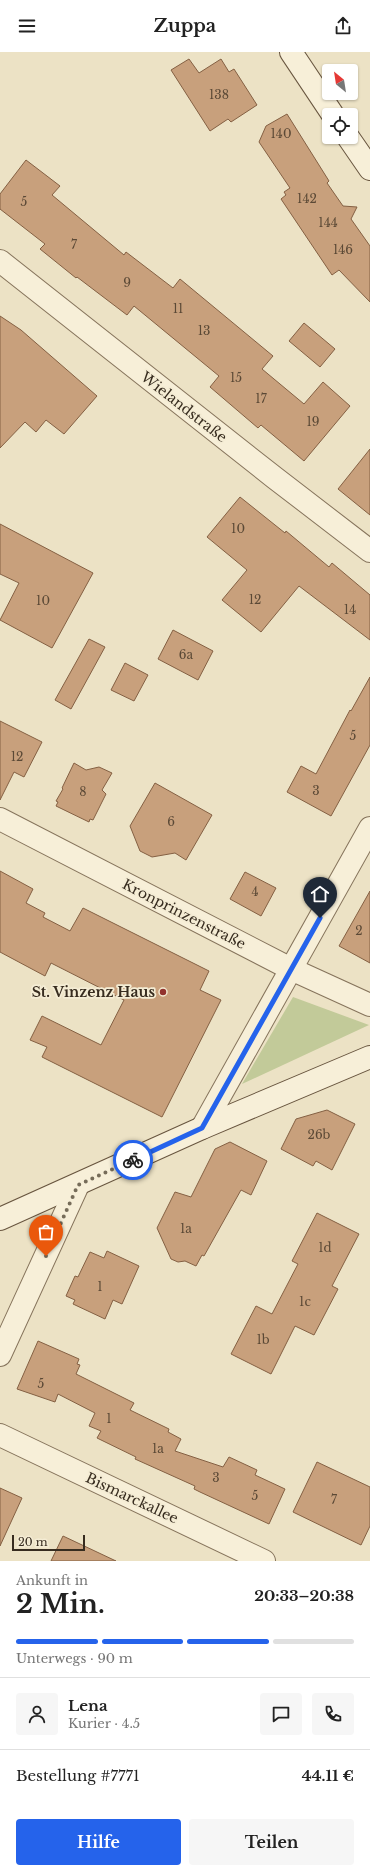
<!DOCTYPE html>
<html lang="de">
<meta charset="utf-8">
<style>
:root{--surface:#fff;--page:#f6f6f6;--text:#222;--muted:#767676;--line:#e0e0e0;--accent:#2563eb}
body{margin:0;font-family:"Libre Baskerville",serif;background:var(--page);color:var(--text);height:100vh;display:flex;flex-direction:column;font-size:15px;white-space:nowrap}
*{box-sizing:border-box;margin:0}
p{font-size:13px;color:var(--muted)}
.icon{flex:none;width:22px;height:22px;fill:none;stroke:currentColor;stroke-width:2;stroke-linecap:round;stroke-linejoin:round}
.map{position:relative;height:1509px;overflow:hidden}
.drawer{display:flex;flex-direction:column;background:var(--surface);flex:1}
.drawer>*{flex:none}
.needle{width:26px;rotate:330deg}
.tools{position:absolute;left:322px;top:12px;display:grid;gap:8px}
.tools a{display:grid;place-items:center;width:36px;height:36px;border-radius:4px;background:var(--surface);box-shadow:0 1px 3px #0004;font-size:20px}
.scale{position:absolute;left:12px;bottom:10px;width:73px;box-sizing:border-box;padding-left:4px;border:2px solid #372c1f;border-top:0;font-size:11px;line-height:14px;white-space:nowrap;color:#372c1f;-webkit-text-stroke:3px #f4ecd4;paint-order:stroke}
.pin{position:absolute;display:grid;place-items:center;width:34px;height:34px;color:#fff;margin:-41px -17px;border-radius:50% 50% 50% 0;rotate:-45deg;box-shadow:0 0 4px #0007}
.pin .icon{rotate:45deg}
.courier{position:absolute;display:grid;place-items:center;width:40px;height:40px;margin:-20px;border:3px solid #2563eb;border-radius:50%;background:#fff;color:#222;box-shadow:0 1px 5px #0007}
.summary em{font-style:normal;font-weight:700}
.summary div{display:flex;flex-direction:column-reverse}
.summary{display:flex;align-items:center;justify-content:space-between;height:68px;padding:0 16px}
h1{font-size:26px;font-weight:700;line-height:30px}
.bar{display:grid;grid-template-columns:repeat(4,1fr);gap:6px 4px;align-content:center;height:48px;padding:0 16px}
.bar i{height:5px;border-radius:3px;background:var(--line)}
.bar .active{background:var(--accent)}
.bar p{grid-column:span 4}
.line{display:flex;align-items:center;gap:10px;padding:0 16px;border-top:1px solid var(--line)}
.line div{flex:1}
.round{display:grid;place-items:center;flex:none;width:42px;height:42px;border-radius:4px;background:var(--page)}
.action{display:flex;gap:8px;margin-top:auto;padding:8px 16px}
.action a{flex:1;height:46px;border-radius:4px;background:var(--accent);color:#fff;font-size:16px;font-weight:700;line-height:46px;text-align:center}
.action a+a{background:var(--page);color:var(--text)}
header{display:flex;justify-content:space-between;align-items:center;height:52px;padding:0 16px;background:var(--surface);font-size:18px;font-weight:700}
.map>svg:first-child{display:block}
.green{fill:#c2ca99}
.building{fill:#c8a07c;stroke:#846043}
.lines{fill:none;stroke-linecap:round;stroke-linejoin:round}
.street-casing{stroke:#86745c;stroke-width:24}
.secondary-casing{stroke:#68553f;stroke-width:24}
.street{stroke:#f7efd8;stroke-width:22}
.secondary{stroke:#f7efd8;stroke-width:22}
.done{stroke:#766c59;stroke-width:4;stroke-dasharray:0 7.2}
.route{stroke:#2563eb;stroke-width:5}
.poi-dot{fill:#92332e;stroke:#f4ecd4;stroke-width:1.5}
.labels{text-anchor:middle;stroke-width:3.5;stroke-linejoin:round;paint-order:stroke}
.number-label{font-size:12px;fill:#5b4936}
.street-label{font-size:14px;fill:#372c1f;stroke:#f4ecd4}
.poi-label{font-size:14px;font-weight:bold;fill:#372c1f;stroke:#f4ecd4;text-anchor:end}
</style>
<header><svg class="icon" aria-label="menu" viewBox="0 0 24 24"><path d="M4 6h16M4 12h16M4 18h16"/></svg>Zuppa<svg class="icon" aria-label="share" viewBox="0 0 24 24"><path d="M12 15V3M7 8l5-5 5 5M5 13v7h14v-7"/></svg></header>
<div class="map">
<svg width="370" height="1509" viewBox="0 0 370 1509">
<rect width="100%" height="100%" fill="#ece2c5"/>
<!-- green -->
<path class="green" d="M293,945L369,973L242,1032Z"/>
<!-- building -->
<g class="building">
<path d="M189,7L199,21L221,7L229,20L234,17L257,53L231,70L228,67L210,79L171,18Z"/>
<path d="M287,62L329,129L327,131L343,154L357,155L351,167L370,194V250L339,218L332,223L281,147L286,143L284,140L290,136L259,90L266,74Z"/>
<path d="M26,108L60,134L52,143L124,203L126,200L173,236L180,227L273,304L262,317L304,352L323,330L350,354L304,409L261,373L258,376L210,335L219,324L134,254L127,263L77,225L76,226L40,197L45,192L0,157V142Z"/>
<path d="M0,264L21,278L97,344L64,382L46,368L36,380L25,370L0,396Z"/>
<path d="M304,271L335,297L320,315L289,289Z"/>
<path d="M370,397V463L338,437Z"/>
<path d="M240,445L285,481L286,479L329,515L332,511L370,543V588L299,534L261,580L222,548L247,518L207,485Z"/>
<path d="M0,472L93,521L52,596L0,568L19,531L0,522Z"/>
<path d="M173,578L213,599L198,628L158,607Z"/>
<path d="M89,587L105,595L71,657L55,648Z"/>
<path d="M125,611L148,623L134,649L111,638Z"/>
<path d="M370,625V693L331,764L287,740L301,714L316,722L350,658L351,659Z"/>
<path d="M0,669L42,690L24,725L14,720L0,748Z"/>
<path d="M74,711L86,718L99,715L112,721L102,738L106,742L93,768L90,767L89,770L56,754L58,750L56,749L63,737L62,736Z"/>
<path d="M155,731L212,763L186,808L175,801L152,805L140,799L130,774Z"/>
<path d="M0,819L33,837L26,851L45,861L43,865L70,879L83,856L209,919L200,938L221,948L162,1065L42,1005L47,995L30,988L42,964L101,993L124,948L51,911L45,924L0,900Z"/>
<path d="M245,820L276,836L261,864L230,847Z"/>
<path d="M370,839V911L339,894Z"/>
<path d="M327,1058L355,1072L332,1118L316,1109L313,1114L281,1097L296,1067Z"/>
<path d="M230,1090L267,1109L251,1143L241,1138L204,1204L202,1203L196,1214L185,1209L178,1210L171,1207L157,1176L175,1140L191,1145L215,1097Z"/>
<path d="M317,1161L359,1182L332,1234L338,1237L314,1283L295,1274L271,1322L231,1302L256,1254L272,1262L298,1212L292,1209Z"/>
<path d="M107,1199L139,1214L122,1252L113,1248L105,1267L73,1252L75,1248L66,1244L75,1224L78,1225L90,1200L104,1206Z"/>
<path d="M38,1289L79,1307L77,1312L80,1313L76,1322L134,1351L130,1358L169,1377L168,1380L181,1387L175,1399L223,1415L229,1405L257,1418L255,1423L285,1437L269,1472L200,1440L194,1437L195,1434L135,1407L136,1405L97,1386L101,1379L89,1374L95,1361L58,1342L55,1350L17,1337Z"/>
<path d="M317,1410L370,1435V1474L361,1493L293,1460Z"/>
<path d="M0,1436L22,1446L0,1494Z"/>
<path d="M63,1484L116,1509H51Z"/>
</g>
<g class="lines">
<!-- street casing -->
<g class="street-casing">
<g id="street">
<path d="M0,209L275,426L370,499"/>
<path d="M0,767L291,917L370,953"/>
<path d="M202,1076L370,776"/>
<path d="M0,1303L78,1133"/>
<path d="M0,1383L264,1509"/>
</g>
</g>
<!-- secondary casing -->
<g class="secondary-casing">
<g id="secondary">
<path d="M291,0L333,63"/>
<path d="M348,85L370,117"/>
<path d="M0,1167L202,1076L370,1005"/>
</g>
</g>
<!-- street -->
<use href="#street" class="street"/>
<!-- secondary -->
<use href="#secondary" class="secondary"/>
</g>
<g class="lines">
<!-- done -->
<path class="done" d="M46,1204L78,1133L133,1108"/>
<!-- route -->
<path class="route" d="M133,1108L202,1076L320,866"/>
</g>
<!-- markers -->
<circle class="poi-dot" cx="163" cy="940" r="4"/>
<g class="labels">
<!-- number labels -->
<g class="number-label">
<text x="219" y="47">138</text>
<text x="281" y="86">140</text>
<text x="307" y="151">142</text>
<text x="24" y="154">5</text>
<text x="328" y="175">144</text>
<text x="74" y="197">7</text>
<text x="343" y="202">146</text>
<text x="127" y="235">9</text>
<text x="178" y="261">11</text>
<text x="204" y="283">13</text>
<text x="236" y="330">15</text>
<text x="261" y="351">17</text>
<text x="313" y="374">19</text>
<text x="238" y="481">10</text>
<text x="255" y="552">12</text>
<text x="43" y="553">10</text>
<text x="350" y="562">14</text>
<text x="186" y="607">6a</text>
<text x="353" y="688">5</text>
<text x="17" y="709">12</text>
<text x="316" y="743">3</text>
<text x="83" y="744">8</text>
<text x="171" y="774">6</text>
<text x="255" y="844">4</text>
<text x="359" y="883">2</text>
<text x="319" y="1087">26b</text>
<text x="186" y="1181">1a</text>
<text x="325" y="1200">1d</text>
<text x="100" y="1239">1</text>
<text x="305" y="1254">1c</text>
<text x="263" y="1292">1b</text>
<text x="41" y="1336">5</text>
<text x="109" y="1371">1</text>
<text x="158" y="1401">1a</text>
<text x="216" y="1430">3</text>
<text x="255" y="1448">5</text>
<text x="334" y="1452">7</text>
</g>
<!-- street labels -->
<g class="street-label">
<text transform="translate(184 355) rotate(38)" y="5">Wielandstraße</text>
<text transform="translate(184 862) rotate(27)" y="5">Kronprinzenstraße</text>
<text transform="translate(132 1446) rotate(25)" y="5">Bismarckallee</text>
</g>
<!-- poi labels -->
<g class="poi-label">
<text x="155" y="945">St. Vinzenz Haus</text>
</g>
</g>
</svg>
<div class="tools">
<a><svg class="needle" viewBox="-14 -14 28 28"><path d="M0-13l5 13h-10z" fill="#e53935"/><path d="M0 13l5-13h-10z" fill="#767676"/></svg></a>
<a><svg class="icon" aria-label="locate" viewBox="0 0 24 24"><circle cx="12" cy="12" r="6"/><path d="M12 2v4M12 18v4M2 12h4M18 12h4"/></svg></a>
</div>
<div class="scale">20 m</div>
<div class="pin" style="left:46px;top:1204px;background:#ea580c"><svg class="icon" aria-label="bag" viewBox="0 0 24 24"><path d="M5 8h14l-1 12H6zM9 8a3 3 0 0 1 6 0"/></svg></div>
<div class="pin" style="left:320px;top:866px;background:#1f2937"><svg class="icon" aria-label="home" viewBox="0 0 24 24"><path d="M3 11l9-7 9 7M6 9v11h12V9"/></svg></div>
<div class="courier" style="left:133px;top:1108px"><svg class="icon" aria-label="bike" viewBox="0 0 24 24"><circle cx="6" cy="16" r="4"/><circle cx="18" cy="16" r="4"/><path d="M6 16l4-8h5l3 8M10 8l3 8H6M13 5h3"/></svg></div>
</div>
<section class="drawer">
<div class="summary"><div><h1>2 Min.</h1><p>Ankunft in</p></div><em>20:33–20:38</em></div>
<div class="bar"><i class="active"></i><i class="active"></i><i class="active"></i><i></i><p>Unterwegs · 90 m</p></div>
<div class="line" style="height:72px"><a class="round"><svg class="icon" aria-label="person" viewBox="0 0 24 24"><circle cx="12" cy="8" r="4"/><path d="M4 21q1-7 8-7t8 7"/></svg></a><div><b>Lena</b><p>Kurier · 4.5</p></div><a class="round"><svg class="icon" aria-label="chat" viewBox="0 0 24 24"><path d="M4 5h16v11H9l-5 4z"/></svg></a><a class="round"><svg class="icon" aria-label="phone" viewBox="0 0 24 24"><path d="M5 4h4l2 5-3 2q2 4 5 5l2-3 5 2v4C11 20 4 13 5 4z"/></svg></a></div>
<div class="line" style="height:52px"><div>Bestellung #7771</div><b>44.11 €</b></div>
<div class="action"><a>Hilfe</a><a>Teilen</a></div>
</section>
